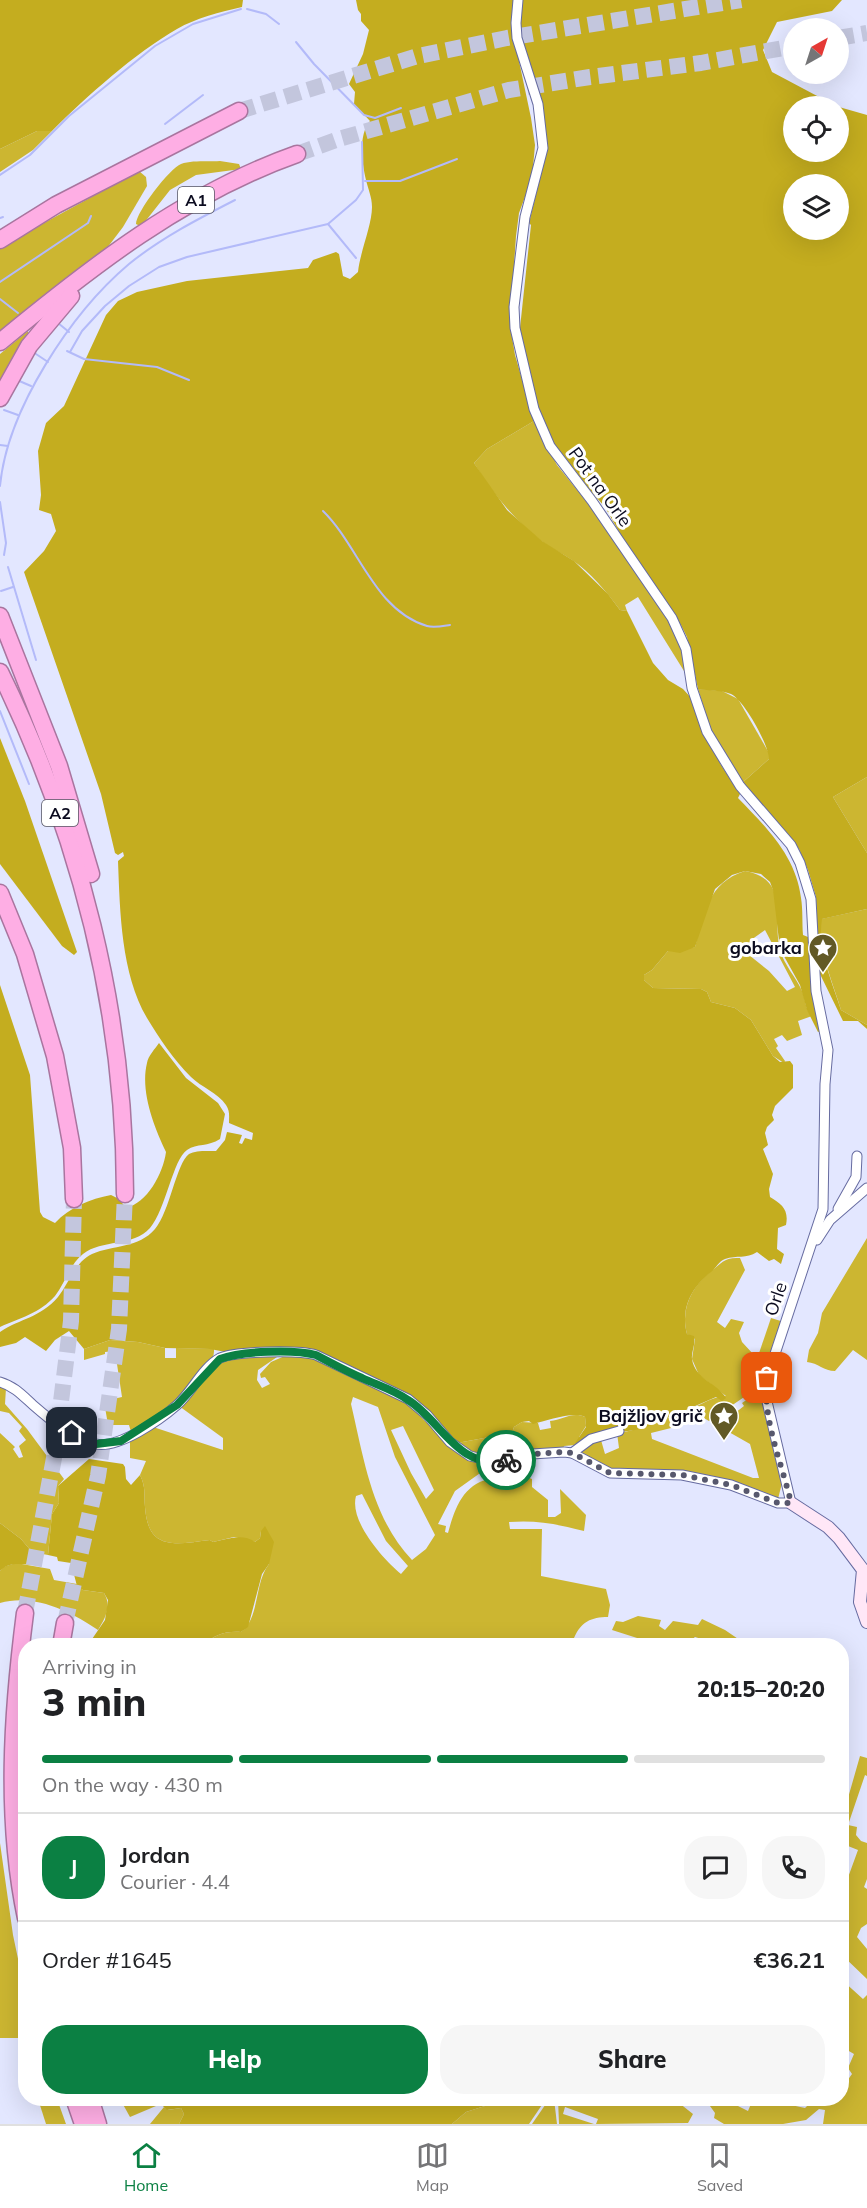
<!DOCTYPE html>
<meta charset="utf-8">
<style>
:root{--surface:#fff;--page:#f6f6f6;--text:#202124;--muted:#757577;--line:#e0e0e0;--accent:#0b8043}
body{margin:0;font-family:Mulish,sans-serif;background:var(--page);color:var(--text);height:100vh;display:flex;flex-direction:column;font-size:22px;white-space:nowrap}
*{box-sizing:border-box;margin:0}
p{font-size:20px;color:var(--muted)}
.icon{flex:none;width:33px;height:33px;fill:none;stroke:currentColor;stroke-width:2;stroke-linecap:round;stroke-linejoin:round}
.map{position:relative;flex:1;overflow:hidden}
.panel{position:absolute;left:18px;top:1638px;width:831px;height:468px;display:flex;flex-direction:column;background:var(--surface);border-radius:24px;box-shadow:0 6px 24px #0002}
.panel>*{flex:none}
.needle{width:39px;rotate:39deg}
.fabs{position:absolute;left:783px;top:18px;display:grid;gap:12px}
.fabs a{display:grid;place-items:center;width:66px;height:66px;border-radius:50%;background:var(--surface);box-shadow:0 6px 24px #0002;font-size:30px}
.pin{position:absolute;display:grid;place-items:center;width:51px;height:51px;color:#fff;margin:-26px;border-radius:12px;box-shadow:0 3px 9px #0006}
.courier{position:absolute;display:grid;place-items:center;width:60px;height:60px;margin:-30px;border:4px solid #0b8043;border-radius:50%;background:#fff;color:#222;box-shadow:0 2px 8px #0007}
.overview em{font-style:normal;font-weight:800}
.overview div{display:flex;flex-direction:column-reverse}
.overview{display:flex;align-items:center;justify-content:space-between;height:102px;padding:0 24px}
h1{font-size:39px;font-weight:800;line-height:45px}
.bar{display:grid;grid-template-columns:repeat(4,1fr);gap:9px 6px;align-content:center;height:72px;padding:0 24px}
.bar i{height:8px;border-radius:4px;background:var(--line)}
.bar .active{background:var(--accent)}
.bar p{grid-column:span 4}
.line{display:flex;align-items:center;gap:15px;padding:0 24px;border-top:2px solid var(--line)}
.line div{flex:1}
.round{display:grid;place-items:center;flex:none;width:63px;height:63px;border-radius:24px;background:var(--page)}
.primary-button{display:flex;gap:12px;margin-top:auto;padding:12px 24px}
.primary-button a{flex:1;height:69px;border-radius:24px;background:var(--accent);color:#fff;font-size:24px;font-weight:800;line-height:69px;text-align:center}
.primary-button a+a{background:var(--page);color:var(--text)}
.dock{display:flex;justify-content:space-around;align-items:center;height:84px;border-top:2px solid var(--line);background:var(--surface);font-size:16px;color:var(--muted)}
.dock a{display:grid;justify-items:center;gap:3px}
.dock .active{color:var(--accent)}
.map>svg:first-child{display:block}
.green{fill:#ccb631;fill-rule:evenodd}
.forest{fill:#c4ad1f;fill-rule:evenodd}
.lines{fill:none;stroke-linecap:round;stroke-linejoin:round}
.stream{stroke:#b3baf9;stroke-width:2}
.highway-tunnel{stroke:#c3c6dd;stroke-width:16;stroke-dasharray:16 8;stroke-linecap:butt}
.street-casing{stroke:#666ba0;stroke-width:11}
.secondary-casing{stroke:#666ba0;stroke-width:14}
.highway-casing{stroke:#a9759f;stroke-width:19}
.street{stroke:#fff;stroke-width:9}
.secondary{stroke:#ffe7f7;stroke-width:12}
.highway{stroke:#feaee4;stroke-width:16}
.done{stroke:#57586d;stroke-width:6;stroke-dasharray:0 10.8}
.route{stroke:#0b8043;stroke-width:8}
.labels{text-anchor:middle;stroke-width:6;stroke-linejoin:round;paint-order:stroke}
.shield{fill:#fff;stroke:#545462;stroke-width:1.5}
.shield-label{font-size:16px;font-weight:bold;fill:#0b0b1f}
.street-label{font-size:18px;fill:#0b0b1f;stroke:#fff}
.poi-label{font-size:18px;font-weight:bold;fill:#0b0b1f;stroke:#fff;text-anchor:end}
</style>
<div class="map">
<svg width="867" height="2124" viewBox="0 0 867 2124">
<rect width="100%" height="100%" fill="#e3e7ff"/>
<!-- green -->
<g class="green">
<path d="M37,131H52L33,150L0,172V149Z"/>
<path d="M220,161L239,164L241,169L196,175L170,190L144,223L140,226L136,224C136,212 170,168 181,164C192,160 208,162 220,161Z"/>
<path d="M139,171L146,177L147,186L123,227L104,252L0,335V247Z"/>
<path d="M28,331V335L0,384V354Z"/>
<path d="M534,421L557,465L594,511L662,608L684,650L687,669L684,671L638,597L625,605L627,611L620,610C607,592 590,572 572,560C562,553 550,548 540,540C513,518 492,493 474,463L487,449Z"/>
<path d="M698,689L722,691L738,699L769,753V759L742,783L714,741Z"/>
<path d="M867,777V853L833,797Z"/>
<path d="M745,871C790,879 772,917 780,950C784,965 796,977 802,991C806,1000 805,1010 812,1016L798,1021L802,1035L787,1041L782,1035L774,1039L778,1046L776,1048L785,1061L784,1063L773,1056L751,1020L735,1008L711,1002L707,992L701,989L653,988L644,980V975L652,970L668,951L695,947C705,914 707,883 745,871ZM765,930L795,987L787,991L769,971L744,951L751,940Z"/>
<path d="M867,909V1025L841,1010C832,980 818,950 821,919Z"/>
<path d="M867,1238V1360L853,1350L835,1371C824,1371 818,1363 807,1362L809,1350L818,1333L822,1313Z"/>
<path d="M740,1258L745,1270L717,1322L725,1328L731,1319L744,1322L739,1333L742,1342L754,1355L747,1380L762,1381V1401L782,1483L778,1499L741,1487L609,1469L574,1452L575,1445L564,1446L563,1449C524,1455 492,1466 457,1443L512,1433L514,1427L522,1422L538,1423L540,1430L551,1428L550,1421C563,1420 572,1411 585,1417L586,1426L579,1437L591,1442L601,1440L605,1454L619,1448L617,1433C643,1430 666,1418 690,1409C703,1404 711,1397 726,1396L699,1375L692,1359L695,1339L687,1334C680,1308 692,1287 711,1271C722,1263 724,1257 740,1258ZM753,1391L755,1394L742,1403L744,1406L735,1413L732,1410L713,1423L750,1444L759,1478H753L652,1439L651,1433L691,1423L702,1417L709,1421Z"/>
<path d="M771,1318L784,1322L769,1367L756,1362Z"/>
<path d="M110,1340L138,1342L165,1348V1358H176V1348L210,1349H214C216,1377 153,1419 131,1432L129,1425H108L105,1407L113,1399L122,1397L115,1351L105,1352V1354L84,1360V1349Z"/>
<path d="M280,1355L258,1370L257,1380L262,1388L270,1384L265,1377L261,1378L260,1374L271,1362L287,1355L315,1358L407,1403L451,1447L491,1464V1472L483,1471L455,1491L438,1524L446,1526L445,1532L448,1533C455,1507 464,1482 494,1478C504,1476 517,1478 527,1477L532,1479V1487L548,1500V1517H555L561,1513L560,1489L586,1515L584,1531C556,1524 538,1520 509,1522L510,1529H542L541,1576L606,1589L610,1605L608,1617C591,1617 581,1622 574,1638L578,1641L593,1645H203C215,1635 224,1631 241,1632C260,1618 254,1583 269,1564L261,1531L260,1538L255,1542L234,1537L213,1542L210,1540C176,1544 148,1552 145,1507C144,1495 146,1487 140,1475L146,1461L130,1458V1442L150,1426L223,1450V1438L179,1406L216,1366L225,1360ZM353,1397L378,1407L395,1457L435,1535L426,1549L412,1560C372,1518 364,1459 351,1404ZM403,1426L434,1490L426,1499L411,1473L391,1430ZM362,1494L386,1541L408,1566L401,1574C383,1559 349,1521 356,1496Z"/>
<path d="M0,1387L6,1388L5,1404L27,1429L64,1479L58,1486L59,1503L52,1514L48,1555L32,1552L21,1539L0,1523V1433L15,1447L13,1449L19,1458L23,1457L19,1446L26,1440L19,1431L22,1427L9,1413L0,1411Z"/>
<path d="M16,1563L50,1569L54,1580L77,1584L83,1590L104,1593C112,1606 105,1619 98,1630C71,1611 33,1593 0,1603V1571L3,1567Z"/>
<path d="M638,1616L661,1620L659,1626L665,1630L673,1621L698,1625L702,1619L725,1630L747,1645H721L695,1637L685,1645H659L612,1630L616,1621L623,1622Z"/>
<path d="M860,1756L867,1758V1776L865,1775L848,1825L857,1827L856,1835L861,1841L867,1843V1879L864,1887L867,1889V1924L861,1928L857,1937L867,1949V1979L842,1955V1894L858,1850L848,1846L842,1862V1819Z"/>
<path d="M0,1843L13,1935L25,1992V2061L18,2038H0Z"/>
<path d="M842,1980L863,1999L867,1995V2124H823L825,2110L819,2109L806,2120L783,2124H724L714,2118L715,2113L705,2099H724L748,2111L753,2099H763L805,2108L814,2099L842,2098V2088L852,2074L848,2068L854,2054L842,2047Z"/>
<path d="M550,2098L554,2099L557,2124H532Z"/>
<path d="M38,2099H57L66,2124H46Z"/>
<path d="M120,2099H162L156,2106L130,2117Z"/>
<path d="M507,2099H546L529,2124H452L466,2112Z"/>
<path d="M558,2099H674L693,2114L688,2123L596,2124L598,2119L565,2107L563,2114L594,2124H559Z"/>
<path d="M164,2107L168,2110L181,2108L184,2114L179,2124H150Z"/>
</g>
<!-- forest -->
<g class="forest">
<path d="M0,0H243L242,7C220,12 196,18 177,29C135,53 86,97 52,131H37L0,149Z"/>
<path d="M356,0H514L511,23L531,118L535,145L532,178L519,213L516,236L510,325L515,355L534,421L487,449L474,463L507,510L542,541L574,561L608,594L620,610L627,611L653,663L668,680L683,689L693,700L701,727L721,765L740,794L738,798C766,827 796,856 801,898C803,910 802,923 803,935L808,937L813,956L821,1031L818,1032L807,1010L800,985L780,949L773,890L770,882L761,874L745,871L732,875L715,889L695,947L680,953L668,951L652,970L644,975V980L653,988L701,989L707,992L711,1002L735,1008L751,1020L773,1056L780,1062L790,1061L793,1065V1088L775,1106L772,1115L774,1120L767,1127L765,1133L768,1145L763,1149L773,1174L769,1189L770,1197C782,1204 789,1210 786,1225L778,1228L777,1249L784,1254L781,1264L774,1259L769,1261L757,1252C746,1259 737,1255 725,1259C719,1261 716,1268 711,1272C692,1287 680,1308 687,1334L694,1336C696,1344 691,1352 692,1359C695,1380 718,1383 726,1398L722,1401L716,1397L642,1429L607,1434L585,1447L575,1443L586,1427L585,1417C573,1411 547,1421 533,1424L529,1421L522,1422L514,1427L512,1433L457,1443L429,1412L319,1353L300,1347L231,1353L210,1349L165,1348L138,1342L110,1340L84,1349L69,1331L55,1340L46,1351L25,1337L16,1343L0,1347V1332C21,1318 40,1318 58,1297C69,1283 76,1261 92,1254C113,1245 139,1248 155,1229C170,1211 176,1164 189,1154C196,1150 208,1151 216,1151L225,1140L227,1132L242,1135L239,1143L242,1144L245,1138L252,1140L253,1133L229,1123C229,1116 230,1111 226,1105C218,1093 201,1087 191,1077C174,1060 159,1038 147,1018C121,973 120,912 118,861L124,856L123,852L118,855L115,853L101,794L24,572L44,551L56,531L51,514L39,510L41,495L38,451L46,423L64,406L106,315L118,301L137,292L187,281L308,268L313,260L336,252L339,254L343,276L350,279L358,272C360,252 372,225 372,207C372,197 368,189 366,180C362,163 358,135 370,121L354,104L355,92L349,84L363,54L369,30L361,21V14L358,10Z"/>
<path d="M522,0H842L832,11L777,22L763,50L772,72L836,106H794V152H838L839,107L867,115V777L833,797L867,853V909L822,919C817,949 832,981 841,1010L867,1025V1029L858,1021H843L819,972L816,897L808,870L799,849L788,834L742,783L769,759C769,745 744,700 731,694C721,690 709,691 698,689L687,637L681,625L622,537L605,507L577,476L556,447L538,412L520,328L531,225L529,223L540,178L539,117L519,29ZM794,184H838V230H794Z"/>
<path d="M0,738L25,801L77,952L74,955L62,946L0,864Z"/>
<path d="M0,985L30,1075L40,1212L43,1217L55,1223C70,1207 90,1199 111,1195L119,1199L126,1208C147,1203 163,1174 166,1152C154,1127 140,1091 147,1063C148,1056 155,1049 159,1043L186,1078L218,1103L225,1114L220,1139C208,1147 197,1143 187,1150C173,1159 166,1209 150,1228C133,1247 102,1239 83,1254C70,1264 65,1283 55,1296C40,1313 20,1318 0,1327Z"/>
<path d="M89,1459L123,1464L125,1467L126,1479L131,1485L140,1475C146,1487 144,1495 145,1507C148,1552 176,1544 210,1540L213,1542C227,1539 243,1533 255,1542L260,1538L261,1531L265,1526L274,1542L269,1564L262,1574L248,1627L241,1632C224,1631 215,1635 203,1645H88L105,1620L108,1600L104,1593L83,1590L77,1586L71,1563L58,1561L57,1557L48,1555L52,1514L59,1503L58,1486Z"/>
<path d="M0,1523L21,1539L32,1552V1565C20,1564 8,1562 0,1571Z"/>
<path d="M168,2099V2098L507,2099L466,2112L452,2124H179L184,2114L181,2108L167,2110L162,2105Z"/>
</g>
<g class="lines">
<!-- stream -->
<g class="stream">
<path d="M247,9L266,14L279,24"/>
<path d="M296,42L314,64L364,115L375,118L401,108"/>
<path d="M165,124L203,95"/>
<path d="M0,175L30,155L69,116L155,46L193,24L241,9"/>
<path d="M365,181H400L457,159"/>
<path d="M0,218L3,217"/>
<path d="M328,224L356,258"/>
<path d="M0,282L88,223L91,216"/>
<path d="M0,299L18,313"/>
<path d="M58,323L69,332"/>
<path d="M67,351L84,359L157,367L189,380"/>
<path d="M33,352L48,362"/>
<path d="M70,352L82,331L105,306L129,286L159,267L187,257L328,224L356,200L363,190L362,142"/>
<path d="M17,380L31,386"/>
<path d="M4,410L18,415"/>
<path d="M0,445L8,446"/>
<path d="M0,486C7,410 71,313 129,264C161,238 198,219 235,200"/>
<path d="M0,502L6,543L4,555"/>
<path d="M323,511C359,546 374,610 427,626C434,628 443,626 450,625"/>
<path d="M8,567L36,660"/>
<path d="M1,591L13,587"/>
<path d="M0,711L29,784"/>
</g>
<!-- highway-tunnel -->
<g class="highway-tunnel">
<path d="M838,38L867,33"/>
<path d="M239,111L418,56L507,38L741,0"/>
<path d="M297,154L339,139L509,90L590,77L701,63L794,46"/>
<path d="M25,1613L54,1458L71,1321L74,1199"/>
<path d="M65,1623L98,1476L119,1329L125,1194"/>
</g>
<!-- street casing -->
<g class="street-casing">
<g id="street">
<path d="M838,1209L856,1177L857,1156"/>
<path d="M817,1240L830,1220L867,1188"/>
<path d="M0,1382C14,1386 23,1396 33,1405C49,1419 74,1440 96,1444C118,1449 160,1420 177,1405C192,1392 202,1368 220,1358C235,1351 299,1350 316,1355L408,1399L427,1415L450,1442L470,1456L496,1462L532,1454L564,1452L572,1453L610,1473L682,1475L731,1485L778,1503H791L765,1393L767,1378L823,1209L825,1084L828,1050L816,991L811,899L800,863L791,845L740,786L707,732L692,688L686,649L672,618L592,501L550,446L534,409L515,328L514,307L525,217L543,148L538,104L517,38L516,23L518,0"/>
<path d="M572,1453L591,1439L619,1431"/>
</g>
</g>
<!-- secondary casing -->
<g class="secondary-casing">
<path id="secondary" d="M791,1503L828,1527L839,1538L863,1570L860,1602L867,1622"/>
</g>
<!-- highway casing -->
<g class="highway-casing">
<g id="highway">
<path d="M0,240L56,205L239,111"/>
<path d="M0,342C91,267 184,194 297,154"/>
<path d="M0,398L29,346L71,296"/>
<path d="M0,616L59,766L91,874"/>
<path d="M0,672C80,835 125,1012 125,1194"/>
<path d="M0,893L25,954L55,1056L72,1148L74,1199"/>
<path d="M25,1613C12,1714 5,1818 26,1918"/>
<path d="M61,1646L65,1623"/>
<path d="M74,2098L83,2124"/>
<path d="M90,2098L98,2124"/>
</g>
</g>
<!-- street -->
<use href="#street" class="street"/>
<!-- secondary -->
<use href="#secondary" class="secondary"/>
<!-- highway -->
<use href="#highway" class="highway"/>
</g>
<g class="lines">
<!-- done -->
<path class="done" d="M506,1460L532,1454L564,1452L572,1453L610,1473L682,1475L731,1485L778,1503H791C782,1463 762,1419 767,1378"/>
<!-- route -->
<path class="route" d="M72,1433L96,1444L121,1441L177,1405L220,1359C242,1351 293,1349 316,1355C331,1363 346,1371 362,1378C377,1385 394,1390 408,1400C441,1420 458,1471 506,1460"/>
</g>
<!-- icons -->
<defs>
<g id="sight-pin" transform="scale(1.5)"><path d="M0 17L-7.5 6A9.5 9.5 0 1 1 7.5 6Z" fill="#625925" stroke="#fff"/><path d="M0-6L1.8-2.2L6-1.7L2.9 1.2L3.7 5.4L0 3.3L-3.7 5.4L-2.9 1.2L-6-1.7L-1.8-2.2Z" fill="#fff"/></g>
</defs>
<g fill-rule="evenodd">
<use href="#sight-pin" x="823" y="948"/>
<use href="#sight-pin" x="724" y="1416"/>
</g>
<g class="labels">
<!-- shield labels -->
<g class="shield">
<rect x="178" y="187" width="36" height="26" rx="4.5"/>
<rect x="42" y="800" width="36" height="26" rx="4.5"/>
</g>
<g class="shield-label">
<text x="196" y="206">A1</text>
<text x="60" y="819">A2</text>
</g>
<!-- street labels -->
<g class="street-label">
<text transform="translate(600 487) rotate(54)" y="6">Pot na Orle</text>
<text transform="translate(776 1299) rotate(-71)" y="6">Orle</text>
</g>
<!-- poi labels -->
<g class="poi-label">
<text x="802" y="954">gobarka</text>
<text x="703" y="1422">Bajžljov grič</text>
</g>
</g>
</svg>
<div class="fabs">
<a><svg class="needle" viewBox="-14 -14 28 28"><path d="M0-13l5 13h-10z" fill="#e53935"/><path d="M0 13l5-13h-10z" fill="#757577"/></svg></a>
<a><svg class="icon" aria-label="locate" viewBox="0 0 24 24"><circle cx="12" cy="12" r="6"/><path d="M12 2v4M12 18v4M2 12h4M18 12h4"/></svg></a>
<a><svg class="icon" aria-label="layers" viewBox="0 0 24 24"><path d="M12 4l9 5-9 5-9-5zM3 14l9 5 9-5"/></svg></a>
</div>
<div class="pin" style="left:767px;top:1378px;background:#ea580c"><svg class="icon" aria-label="bag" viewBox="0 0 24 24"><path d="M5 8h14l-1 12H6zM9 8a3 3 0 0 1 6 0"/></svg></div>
<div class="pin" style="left:72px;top:1433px;background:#1f2937"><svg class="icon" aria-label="home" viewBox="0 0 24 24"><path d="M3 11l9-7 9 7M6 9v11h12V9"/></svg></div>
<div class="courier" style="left:506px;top:1460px"><svg class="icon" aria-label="bike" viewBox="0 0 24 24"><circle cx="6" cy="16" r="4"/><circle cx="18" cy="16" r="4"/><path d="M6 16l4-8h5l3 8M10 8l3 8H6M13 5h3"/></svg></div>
<section class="panel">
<div class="overview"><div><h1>3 min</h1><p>Arriving in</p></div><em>20:15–20:20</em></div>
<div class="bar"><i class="active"></i><i class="active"></i><i class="active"></i><i></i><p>On the way · 430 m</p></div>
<div class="line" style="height:108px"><b class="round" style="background:var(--accent);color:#fff">J</b><div><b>Jordan</b><p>Courier · 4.4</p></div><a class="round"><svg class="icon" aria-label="chat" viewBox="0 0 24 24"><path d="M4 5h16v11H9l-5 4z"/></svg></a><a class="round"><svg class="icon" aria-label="phone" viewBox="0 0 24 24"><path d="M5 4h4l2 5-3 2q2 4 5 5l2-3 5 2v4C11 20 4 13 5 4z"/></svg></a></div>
<div class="line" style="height:78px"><div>Order #1645</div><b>€36.21</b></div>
<div class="primary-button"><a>Help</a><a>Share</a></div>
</section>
</div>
<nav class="dock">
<a class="active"><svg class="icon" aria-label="home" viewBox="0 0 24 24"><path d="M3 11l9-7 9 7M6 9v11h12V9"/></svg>Home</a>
<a><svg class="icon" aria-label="map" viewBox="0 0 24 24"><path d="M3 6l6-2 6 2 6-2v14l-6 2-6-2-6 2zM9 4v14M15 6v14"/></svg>Map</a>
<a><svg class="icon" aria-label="saved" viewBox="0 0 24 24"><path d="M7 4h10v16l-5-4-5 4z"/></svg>Saved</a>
</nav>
